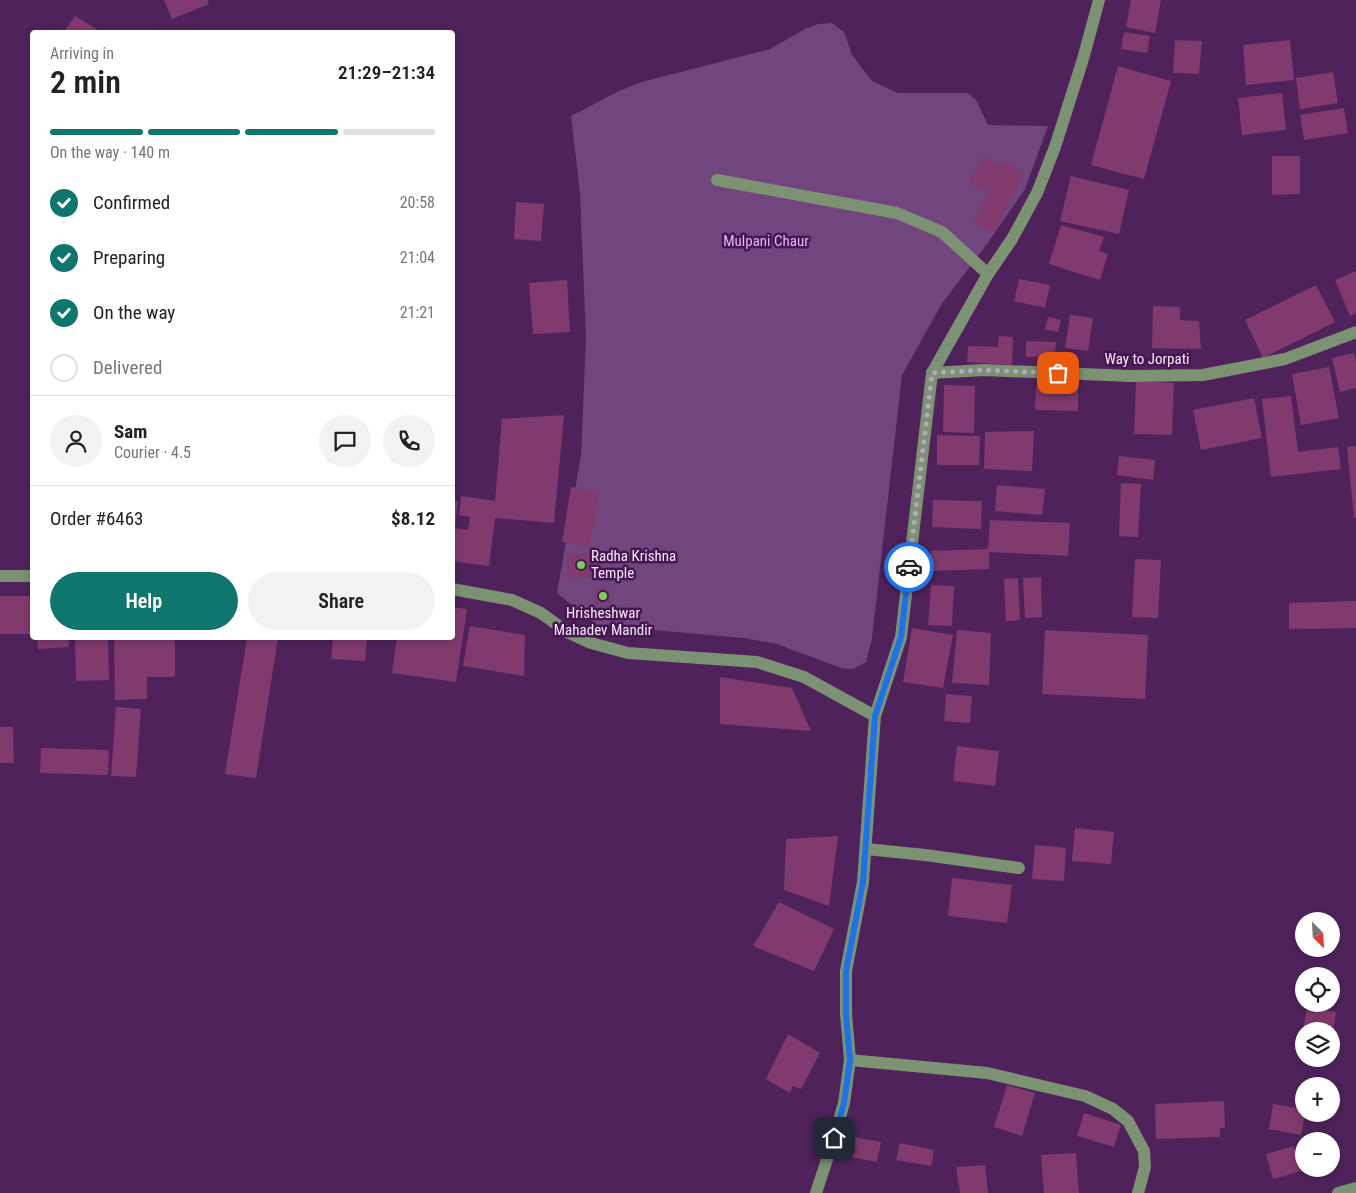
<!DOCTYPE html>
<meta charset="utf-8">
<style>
:root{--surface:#fff;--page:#f2f2f2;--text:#222;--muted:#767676;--line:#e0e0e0;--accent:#0f766e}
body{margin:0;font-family:"Roboto Condensed",sans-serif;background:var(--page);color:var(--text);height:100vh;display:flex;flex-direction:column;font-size:19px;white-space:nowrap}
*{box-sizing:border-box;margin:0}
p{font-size:16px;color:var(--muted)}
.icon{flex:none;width:28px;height:28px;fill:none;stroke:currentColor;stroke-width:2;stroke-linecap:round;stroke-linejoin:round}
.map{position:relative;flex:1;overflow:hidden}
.sheet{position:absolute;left:30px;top:30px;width:425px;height:610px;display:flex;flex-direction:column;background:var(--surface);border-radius:5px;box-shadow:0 2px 8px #0003}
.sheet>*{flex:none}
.needle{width:32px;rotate:156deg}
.buttons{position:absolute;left:1295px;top:912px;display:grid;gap:10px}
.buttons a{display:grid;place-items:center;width:45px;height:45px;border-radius:50%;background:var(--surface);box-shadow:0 2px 8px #0003;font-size:25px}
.pin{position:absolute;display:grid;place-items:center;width:42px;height:42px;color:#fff;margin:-21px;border-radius:10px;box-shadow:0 2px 8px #0006}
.courier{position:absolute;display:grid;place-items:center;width:50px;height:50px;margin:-25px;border:4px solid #1a73e8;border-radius:50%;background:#fff;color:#222;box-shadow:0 1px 6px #0007}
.summary em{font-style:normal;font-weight:600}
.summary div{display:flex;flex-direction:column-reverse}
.summary{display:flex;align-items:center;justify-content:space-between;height:85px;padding:0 20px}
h1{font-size:32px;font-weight:600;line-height:38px}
.bar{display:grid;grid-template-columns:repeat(4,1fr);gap:8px 5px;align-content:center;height:60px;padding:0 20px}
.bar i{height:6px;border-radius:4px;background:var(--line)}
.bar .current{background:var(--accent)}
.bar p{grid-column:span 4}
.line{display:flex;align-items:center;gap:12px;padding:0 20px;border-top:1px solid var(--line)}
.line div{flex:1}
.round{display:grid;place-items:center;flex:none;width:52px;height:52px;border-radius:26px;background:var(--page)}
ol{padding:0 20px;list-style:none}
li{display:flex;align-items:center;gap:15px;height:55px}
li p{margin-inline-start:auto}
li .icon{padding:5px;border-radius:50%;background:var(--accent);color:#fff;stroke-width:4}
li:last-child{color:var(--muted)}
li i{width:28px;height:28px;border:2px solid var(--line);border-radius:50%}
.action{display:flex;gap:10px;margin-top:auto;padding:10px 20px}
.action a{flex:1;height:58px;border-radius:30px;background:var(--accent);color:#fff;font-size:20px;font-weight:600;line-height:58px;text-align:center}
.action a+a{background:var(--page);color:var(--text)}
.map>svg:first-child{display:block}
.green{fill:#71467e}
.building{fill:#803a6e}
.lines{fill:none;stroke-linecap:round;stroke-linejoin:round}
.minor{stroke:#7b9273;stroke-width:12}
.done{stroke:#bda3c4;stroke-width:5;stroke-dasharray:0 9}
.route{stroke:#1a73e8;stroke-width:6}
.poi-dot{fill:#78d258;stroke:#441750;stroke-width:2}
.labels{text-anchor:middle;stroke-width:5;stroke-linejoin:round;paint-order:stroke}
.park-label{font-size:15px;fill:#ecb3fd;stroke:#441750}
.street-label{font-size:15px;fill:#f8e8fc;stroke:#441750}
.poi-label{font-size:15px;fill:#f8e8fc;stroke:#441750;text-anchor:start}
</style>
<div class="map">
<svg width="1356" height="1193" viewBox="0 0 1356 1193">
<rect width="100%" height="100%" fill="#4f225b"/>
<!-- green -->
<path class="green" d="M832,23L844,32L852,55L872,81L898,93H967L976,100L988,125L1048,126L1025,189L987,244L941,305L902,375L872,638L866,662L853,669L841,668L777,644L744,638L596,625L557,593L581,456L586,339L580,193L571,116L619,91L642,82L770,49L805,29L818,24Z"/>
<!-- building -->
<g class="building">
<path d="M164,0H207L209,4L172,19Z"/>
<path d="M1131,0H1161L1155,33L1126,27Z"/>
<path d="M75,16L101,32H64Z"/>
<path d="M1124,32L1150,36L1147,53L1121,49Z"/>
<path d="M1175,40L1202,41L1199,74L1173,73Z"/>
<path d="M1290,40L1294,80L1246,85L1243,45Z"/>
<path d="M1118,66L1171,81L1144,179L1091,165Z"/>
<path d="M1333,72L1338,103L1300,109L1296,78Z"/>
<path d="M1282,93L1286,130L1242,135L1238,98Z"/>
<path d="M1344,108L1348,133L1304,140L1300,115Z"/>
<path d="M984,156L1001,166L986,192L968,182Z"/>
<path d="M1272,156H1300V194L1272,195Z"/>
<path d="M1004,161L1025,172L994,232L973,222Z"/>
<path d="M1071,176L1129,190L1119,234L1060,221Z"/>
<path d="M516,202L544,204L541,241L514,239Z"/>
<path d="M1061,225L1104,237L1099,251L1108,254L1100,280L1049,264Z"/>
<path d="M1356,271V313L1350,316L1335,280Z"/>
<path d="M1019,279L1050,285L1045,308L1014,301Z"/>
<path d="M567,280L570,332L533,334L529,283Z"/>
<path d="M1316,285L1335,322L1263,358L1245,320Z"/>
<path d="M1153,306L1180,307V320L1199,321L1201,349L1152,348Z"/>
<path d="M1070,315L1093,318L1088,351L1065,348Z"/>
<path d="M1048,317L1061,320L1058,332L1045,329Z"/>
<path d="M999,336L1013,337L1012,365L967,362L968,346L998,347Z"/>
<path d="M1026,341L1056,342L1055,357H1026Z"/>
<path d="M1354,353L1356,363V388L1340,392L1332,358Z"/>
<path d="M1329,367L1339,418L1301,425L1292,374Z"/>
<path d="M1136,381L1174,383L1172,435L1134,434Z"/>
<path d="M944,385L975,386L974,433L943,432Z"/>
<path d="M1036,387L1078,388V411L1035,410Z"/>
<path d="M1291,396L1298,452L1338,447L1341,469L1271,477L1262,399Z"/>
<path d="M1254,398L1262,438L1201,450L1193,410Z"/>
<path d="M564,415L554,523L495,518L489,566L452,561V500L458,501L455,528L468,530L470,517L459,515L461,496L495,501L502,419Z"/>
<path d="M1034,431L1032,471L984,469L985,432Z"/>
<path d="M937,435L980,436L979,465H937Z"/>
<path d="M1356,446V518H1354L1347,447Z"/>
<path d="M1119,456L1155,460L1153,480L1117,475Z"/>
<path d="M1121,483L1141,484L1138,537L1119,536Z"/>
<path d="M997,485L1045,489L1042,515L995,511Z"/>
<path d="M571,487L599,492L589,547L562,542Z"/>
<path d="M933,500L982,501L981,529L932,527Z"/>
<path d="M990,520L1070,523L1068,556L989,552V569L932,571L931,551L988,549Z"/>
<path d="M594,553V577L568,578L567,554Z"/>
<path d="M1135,559L1161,560L1158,618L1132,617Z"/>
<path d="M1041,577L1042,617L1025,618L1023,578Z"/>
<path d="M1018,578L1020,620L1006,621L1004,579Z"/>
<path d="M931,585L954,586L952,626L928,625Z"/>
<path d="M595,587L610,588V604H595Z"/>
<rect x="0" y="596" width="32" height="38"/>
<path d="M1356,601V628L1289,629V603Z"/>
<path d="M452,607L467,609L456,682L392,673L397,638H452Z"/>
<path d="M470,626L525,635L524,676L463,666Z"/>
<path d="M912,628L953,635L943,688L903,682Z"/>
<path d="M957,630L991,633L989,685L952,683Z"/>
<path d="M1045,630L1148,635L1145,699L1042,694Z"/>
<path d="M37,638H68L69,647L38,649Z"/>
<path d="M75,638H108L109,680L76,681Z"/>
<path d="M114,638H175V677H147V699L115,700Z"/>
<path d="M247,638H278L256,778L225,774Z"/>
<path d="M333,638H367L365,661L331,659Z"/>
<path d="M720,677L792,688L811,731L720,724Z"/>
<path d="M946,694L972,696L970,723L944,721Z"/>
<path d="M116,707L141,709L136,777L111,776Z"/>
<path d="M0,727H13L14,763H0Z"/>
<path d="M957,746L999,751L995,786L953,781Z"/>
<path d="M41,748L109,750L108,775L40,773Z"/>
<path d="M1075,828L1114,832L1111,864L1072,861Z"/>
<path d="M838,836L829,906L784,890L786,839Z"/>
<path d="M1035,845L1066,848L1064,881L1032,879Z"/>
<path d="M952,878L1012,885L1007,923L948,916Z"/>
<path d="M779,902L834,929L814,971L753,946Z"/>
<path d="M1307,1007L1336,1012L1333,1031H1303Z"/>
<path d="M1303,1032H1304V1047L1300,1046Z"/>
<path d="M788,1034L820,1053L801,1089L793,1086L790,1093L766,1079Z"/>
<path d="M1007,1085L1035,1093L1022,1136L994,1127Z"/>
<path d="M1224,1101L1225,1128H1220V1137L1156,1139L1155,1104Z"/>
<path d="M1273,1104L1304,1109V1114H1305L1301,1135L1269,1129Z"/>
<path d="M1084,1113L1121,1125L1114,1147L1077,1136Z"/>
<path d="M855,1137L881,1142L877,1162L851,1157Z"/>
<path d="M900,1143L934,1150L931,1166L896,1160Z"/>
<path d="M1294,1146L1301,1171L1273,1179L1266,1154Z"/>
<path d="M1076,1153L1079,1193H1044L1041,1155Z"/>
<path d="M985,1165L988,1193H960L956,1167Z"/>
</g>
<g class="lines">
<!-- minor -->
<g class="minor">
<path d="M717,180L897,213L942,232L988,274"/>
<path d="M932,373L984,370L1131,376L1203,375L1285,359L1356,332"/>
<path d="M0,576H32"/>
<path d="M452,589L512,600L541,613L567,632L591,643L628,653L757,662L804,677L875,716"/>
<path d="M866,849L925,855L1019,868"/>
<path d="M850,1060L987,1073L1085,1096L1113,1109L1128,1121L1144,1151L1145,1167L1138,1193"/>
<path d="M816,1193L834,1138L844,1103L850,1060L846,1014V971L863,882L875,716L901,637L932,373L988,274L1012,239L1037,193L1055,147L1083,59L1099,0"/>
<path d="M1338,1193L1356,1188"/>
</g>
</g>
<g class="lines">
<!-- done -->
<path class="done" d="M909,567L932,373L984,370L1058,373"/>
<!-- route -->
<path class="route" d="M834,1138L844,1103L850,1060L846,1014V971L863,882L875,716L901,637L909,567"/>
</g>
<!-- markers -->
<g class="poi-dot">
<circle cx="581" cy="565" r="5"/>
<circle cx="603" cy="596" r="5"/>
</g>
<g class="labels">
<!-- park labels -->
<g class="park-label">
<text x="766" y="246">Mulpani Chaur</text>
</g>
<!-- street labels -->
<g class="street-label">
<text x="1147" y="364">Way to Jorpati</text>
</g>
<!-- poi labels -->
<g class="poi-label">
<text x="591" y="561">Radha Krishna<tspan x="591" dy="17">Temple</tspan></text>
<text x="603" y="618" text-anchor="middle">Hrisheshwar<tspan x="603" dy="17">Mahadev Mandir</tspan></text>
</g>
</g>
</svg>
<div class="buttons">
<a><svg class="needle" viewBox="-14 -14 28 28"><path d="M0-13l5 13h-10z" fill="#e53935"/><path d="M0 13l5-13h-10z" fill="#767676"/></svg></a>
<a><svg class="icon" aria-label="locate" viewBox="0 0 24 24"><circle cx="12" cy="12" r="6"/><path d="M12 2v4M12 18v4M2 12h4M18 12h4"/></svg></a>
<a><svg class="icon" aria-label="layers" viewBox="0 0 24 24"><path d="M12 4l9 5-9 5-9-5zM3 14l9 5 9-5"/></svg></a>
<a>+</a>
<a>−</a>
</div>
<div class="pin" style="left:1058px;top:373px;background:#ea580c"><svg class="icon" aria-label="bag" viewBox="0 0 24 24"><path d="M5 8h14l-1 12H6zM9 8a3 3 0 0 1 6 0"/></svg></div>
<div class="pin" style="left:834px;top:1138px;background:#1f2937"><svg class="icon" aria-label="home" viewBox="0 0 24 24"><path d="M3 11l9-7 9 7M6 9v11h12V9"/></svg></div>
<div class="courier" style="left:909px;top:567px"><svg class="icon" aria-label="car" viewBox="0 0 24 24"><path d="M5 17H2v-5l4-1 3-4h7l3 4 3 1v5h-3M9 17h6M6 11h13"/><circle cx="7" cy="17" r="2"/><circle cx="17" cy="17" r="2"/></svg></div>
<section class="sheet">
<div class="summary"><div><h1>2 min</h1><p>Arriving in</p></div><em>21:29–21:34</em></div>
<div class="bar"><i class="current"></i><i class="current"></i><i class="current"></i><i></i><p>On the way · 140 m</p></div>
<ol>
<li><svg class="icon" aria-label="check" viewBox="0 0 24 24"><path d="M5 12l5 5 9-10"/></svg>Confirmed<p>20:58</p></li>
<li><svg class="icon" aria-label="check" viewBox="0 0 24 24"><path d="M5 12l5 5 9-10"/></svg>Preparing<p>21:04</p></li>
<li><svg class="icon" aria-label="check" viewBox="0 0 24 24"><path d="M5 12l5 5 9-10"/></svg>On the way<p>21:21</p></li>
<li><i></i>Delivered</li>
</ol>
<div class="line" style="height:90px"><a class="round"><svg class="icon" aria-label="person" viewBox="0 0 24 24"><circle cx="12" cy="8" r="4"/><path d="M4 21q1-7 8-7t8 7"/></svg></a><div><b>Sam</b><p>Courier · 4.5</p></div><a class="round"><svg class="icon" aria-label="chat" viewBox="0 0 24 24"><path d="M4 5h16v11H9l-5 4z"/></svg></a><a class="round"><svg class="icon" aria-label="phone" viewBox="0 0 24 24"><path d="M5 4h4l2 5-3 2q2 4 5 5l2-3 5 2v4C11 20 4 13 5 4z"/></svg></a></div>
<div class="line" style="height:65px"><div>Order #6463</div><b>$8.12</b></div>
<div class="action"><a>Help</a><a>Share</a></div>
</section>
</div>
